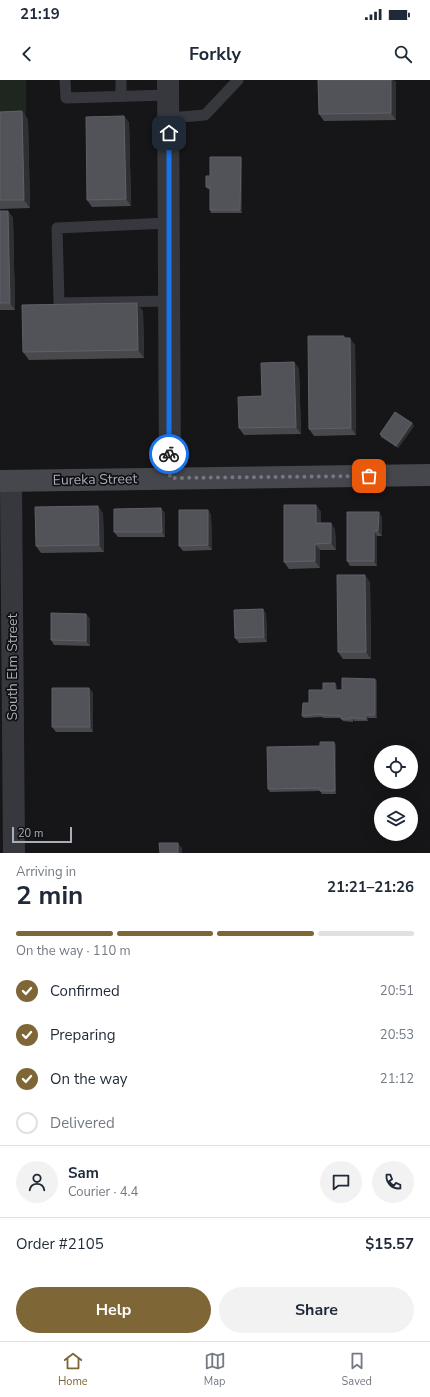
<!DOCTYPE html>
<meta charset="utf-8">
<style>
:root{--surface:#fff;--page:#f2f2f3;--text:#1f2937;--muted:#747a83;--line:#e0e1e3;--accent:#7e6636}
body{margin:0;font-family:"Nunito Sans",sans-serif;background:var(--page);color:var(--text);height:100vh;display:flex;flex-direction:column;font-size:15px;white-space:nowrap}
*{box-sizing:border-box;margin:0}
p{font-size:13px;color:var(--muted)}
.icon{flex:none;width:22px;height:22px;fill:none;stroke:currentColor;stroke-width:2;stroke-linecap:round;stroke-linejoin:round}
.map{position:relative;height:773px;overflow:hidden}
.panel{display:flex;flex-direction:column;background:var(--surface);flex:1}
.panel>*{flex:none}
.buttons{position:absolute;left:374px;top:665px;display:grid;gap:8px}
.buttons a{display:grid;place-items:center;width:44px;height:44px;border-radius:50%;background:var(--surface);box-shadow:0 4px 16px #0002;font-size:20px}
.scale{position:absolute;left:12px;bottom:10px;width:60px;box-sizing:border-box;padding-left:4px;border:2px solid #a8adb8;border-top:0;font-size:11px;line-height:14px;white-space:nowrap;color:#a8adb8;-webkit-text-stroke:3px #111113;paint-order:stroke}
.pin{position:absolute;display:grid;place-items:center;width:34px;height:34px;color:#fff;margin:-17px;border-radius:8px;box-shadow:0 2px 6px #0006}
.courier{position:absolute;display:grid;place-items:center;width:40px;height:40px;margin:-20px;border:3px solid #1a73e8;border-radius:50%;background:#fff;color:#222;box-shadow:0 1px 5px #0007}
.summary em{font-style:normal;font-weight:700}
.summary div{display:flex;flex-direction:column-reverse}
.summary{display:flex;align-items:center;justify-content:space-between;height:68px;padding:0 16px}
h1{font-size:26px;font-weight:700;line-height:30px}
.bar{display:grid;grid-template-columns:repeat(4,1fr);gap:6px 4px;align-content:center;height:48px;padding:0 16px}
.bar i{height:5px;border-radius:3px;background:var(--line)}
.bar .selected{background:var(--accent)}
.bar p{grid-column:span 4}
.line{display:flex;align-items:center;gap:10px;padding:0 16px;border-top:1px solid var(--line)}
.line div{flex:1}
.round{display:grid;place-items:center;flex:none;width:42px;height:42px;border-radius:21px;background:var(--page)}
ol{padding:0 16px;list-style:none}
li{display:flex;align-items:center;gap:12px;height:44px}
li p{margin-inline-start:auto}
li .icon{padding:4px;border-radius:50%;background:var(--accent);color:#fff;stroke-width:4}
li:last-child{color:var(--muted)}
li i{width:22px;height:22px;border:2px solid var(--line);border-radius:50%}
.primary-button{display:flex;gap:8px;margin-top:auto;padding:8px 16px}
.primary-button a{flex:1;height:46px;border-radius:24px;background:var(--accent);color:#fff;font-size:16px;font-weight:700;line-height:46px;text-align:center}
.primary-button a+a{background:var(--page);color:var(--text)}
.status{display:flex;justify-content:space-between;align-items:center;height:28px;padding:0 20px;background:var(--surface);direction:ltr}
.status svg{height:11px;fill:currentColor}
header{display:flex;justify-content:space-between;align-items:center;height:52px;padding:0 16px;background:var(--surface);font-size:18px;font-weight:700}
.dock{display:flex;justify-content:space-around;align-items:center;height:56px;border-top:1px solid var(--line);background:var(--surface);font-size:11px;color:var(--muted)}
.dock a{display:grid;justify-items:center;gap:2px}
.dock .selected{color:var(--accent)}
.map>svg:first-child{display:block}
.garden{fill:#1e261f}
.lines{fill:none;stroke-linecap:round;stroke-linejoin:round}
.lane{stroke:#37383d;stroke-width:11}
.street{stroke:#37383d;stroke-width:22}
.secondary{stroke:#45474d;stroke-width:22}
.wall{fill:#47494d}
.shaded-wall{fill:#2f3033}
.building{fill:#525359;stroke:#5f6168}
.done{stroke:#757880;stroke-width:4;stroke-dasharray:0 7.2}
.route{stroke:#1a73e8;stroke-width:5}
.labels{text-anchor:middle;stroke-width:3.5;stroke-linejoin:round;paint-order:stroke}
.street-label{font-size:14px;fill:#a8adb8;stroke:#111113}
</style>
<div class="status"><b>21:19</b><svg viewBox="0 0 49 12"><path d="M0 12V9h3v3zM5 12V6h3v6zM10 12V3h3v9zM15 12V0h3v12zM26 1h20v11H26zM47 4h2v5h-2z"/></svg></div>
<header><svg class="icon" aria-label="back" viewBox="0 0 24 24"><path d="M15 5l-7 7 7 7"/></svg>Forkly<svg class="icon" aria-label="search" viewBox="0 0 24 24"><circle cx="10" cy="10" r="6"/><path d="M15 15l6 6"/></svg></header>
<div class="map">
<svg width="430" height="773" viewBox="0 0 430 773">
<rect width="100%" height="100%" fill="#161618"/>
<!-- garden -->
<path class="garden" d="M0,0H26V39L0,40Z"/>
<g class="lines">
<!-- lane -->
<g class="lane">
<path d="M65,0L66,18L168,15"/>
<path d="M121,0V16"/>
<path d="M169,38L205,35L238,0"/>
<path d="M168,143L57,148L59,223L169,221"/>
</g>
<!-- street -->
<g class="street">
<path d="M168,0L170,398"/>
<path d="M11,401L14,773"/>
</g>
<!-- secondary -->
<path class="secondary" d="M0,401L430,395"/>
</g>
<!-- wall -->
<g class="wall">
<path d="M396,2V40L324,41L319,34Z"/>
<path d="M22,31L28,40L30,128L0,129V32Z"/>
<path d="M124,36L129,43L131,126L92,127L87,120Z"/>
<path d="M242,80V133H211L210,130V109H208L206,107L210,96Z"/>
<path d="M0,131H8L13,138L15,230H0Z"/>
<path d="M143,231L144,278L29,280L23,272Z"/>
<path d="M346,258L355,265L356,355L314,356L309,349Z"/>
<path d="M294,282L299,289L301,354L244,355L239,348L262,316Z"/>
<path d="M412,343L414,346L398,368L381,357L380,354Z"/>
<path d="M316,425L321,432V443H331L335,450L336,470H320V488L289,489L284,482Z"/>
<path d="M208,430L211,435L212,470L183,471L179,466Z"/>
<path d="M103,433L104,472L41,473L36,466Z"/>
<path d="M165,433V457H118L114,452Z"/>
<path d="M382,437V456H377V486H350L347,481Z"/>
<path d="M370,502L371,579H343L338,572Z"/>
<path d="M263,529L266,534L267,562L239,563L235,558Z"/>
<path d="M86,534L90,539V566L54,565L51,560Z"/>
<path d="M377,601V638H368V641H354L353,639V642L343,641L341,638H323L322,637L304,638L302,636L309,623L323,610L337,606V610H342Z"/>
<path d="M89,608L93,613V652H56L52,647Z"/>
<path d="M336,665V714H322L320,711L270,712L268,709L320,666Z"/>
</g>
<!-- shaded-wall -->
<g class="shaded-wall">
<path d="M391,0H394L396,2V40L391,33Z"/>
<path d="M22,31L28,40L30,128L24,120Z"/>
<path d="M124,36L129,43L131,126L126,119Z"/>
<path d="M241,77L242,80V133L240,130Z"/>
<path d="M8,131L13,138L15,230L10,223Z"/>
<path d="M137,223L143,231L144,278L138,270Z"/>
<path d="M350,258L355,265L356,355L351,348Z"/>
<path d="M294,282L299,289L301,354L296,347Z"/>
<path d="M412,343L414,346L398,368L396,366Z"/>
<path d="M316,425L321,432V450L316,443Z"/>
<path d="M98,426L103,433L104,472L99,465Z"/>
<path d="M161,428L165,433V457L162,452Z"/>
<path d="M208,430L211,435L212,470L208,465Z"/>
<path d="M379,432L382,437V456L378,451Z"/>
<path d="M331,443L335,450L336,470L331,463Z"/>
<path d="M374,451L377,456V486L374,481Z"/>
<path d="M315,464L320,470V488L315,481Z"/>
<path d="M365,495L370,502L371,579L366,572Z"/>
<path d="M263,529L266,534L267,562L264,557Z"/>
<path d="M86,534L90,539V566L86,561Z"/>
<path d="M375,599L377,601V638L375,635Z"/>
<path d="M335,603L337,606V612L335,610Z"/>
<path d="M89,608L93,613V652L90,647Z"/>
<path d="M366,635L368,638V641L366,639Z"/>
<path d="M334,662L336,665V714L335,711Z"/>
<path d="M178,763L182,768V773H178Z"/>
</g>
<!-- building -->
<g class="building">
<path d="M318,0H391V33L319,34Z"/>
<path d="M22,31L24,120H0V32Z"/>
<path d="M124,36L126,119L87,120L86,37Z"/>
<path d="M210,77H241L240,130H210V107H206V96H210Z"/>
<path d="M0,131H8L10,223H0Z"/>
<path d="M137,223L138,270L23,272L22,225Z"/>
<path d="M308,256H344V258H350L351,348L309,349Z"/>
<path d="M294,282L296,347L239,348L238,317L262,316L261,283Z"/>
<path d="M395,332L412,343L396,366L380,354Z"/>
<path d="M284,425H316V443H331V463L315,464V481L284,482Z"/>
<path d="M98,426L99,465L36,466L35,427Z"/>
<path d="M161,428L162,452H114V429Z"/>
<path d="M179,430H208V465L179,466Z"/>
<path d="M347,432H379L378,451H374V481H347Z"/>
<path d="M337,495H365L366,572H338Z"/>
<path d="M263,529L264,557L235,558L234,530Z"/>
<path d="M51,533L86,534V561L51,560Z"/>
<path d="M342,598L375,599V635H366V639L353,638L351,636V639H341V636L321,635L322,634L302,636L303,623H309V610H323V603H335V610H342Z"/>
<path d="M52,608H89L90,647H52Z"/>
<path d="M320,662H334L335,711H320V708L268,709L267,667L320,666Z"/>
<path d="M159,763H178V773H160Z"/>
</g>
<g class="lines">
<!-- done -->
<path class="done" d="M169,374L170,398L369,396"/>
<!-- route -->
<path class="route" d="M169,53V374"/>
</g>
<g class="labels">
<!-- street labels -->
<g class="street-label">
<text transform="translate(95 399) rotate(-1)" y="5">Eureka Street</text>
<text transform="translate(12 587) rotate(-90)" y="5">South Elm Street</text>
</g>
</g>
</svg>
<div class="buttons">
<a><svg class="icon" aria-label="locate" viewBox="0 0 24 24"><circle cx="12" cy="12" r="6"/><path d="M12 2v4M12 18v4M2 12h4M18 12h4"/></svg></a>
<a><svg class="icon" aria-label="layers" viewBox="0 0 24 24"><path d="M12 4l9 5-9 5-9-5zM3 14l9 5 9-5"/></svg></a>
</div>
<div class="scale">20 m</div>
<div class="pin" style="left:369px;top:396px;background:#ea580c"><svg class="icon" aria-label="bag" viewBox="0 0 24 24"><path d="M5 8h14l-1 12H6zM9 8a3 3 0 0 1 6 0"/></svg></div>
<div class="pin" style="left:169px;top:53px;background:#1f2937"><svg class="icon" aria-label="home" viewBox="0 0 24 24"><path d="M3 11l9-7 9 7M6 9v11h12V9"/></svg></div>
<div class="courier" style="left:169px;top:374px"><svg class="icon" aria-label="bike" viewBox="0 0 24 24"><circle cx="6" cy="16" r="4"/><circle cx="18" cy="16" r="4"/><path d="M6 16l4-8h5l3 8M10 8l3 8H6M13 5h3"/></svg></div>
</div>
<section class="panel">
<div class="summary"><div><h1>2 min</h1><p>Arriving in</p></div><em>21:21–21:26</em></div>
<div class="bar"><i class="selected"></i><i class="selected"></i><i class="selected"></i><i></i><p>On the way · 110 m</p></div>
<ol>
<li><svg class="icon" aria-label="check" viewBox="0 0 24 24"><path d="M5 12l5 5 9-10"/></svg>Confirmed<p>20:51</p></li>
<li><svg class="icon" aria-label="check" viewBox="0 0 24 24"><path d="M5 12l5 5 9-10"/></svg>Preparing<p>20:53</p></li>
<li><svg class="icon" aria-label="check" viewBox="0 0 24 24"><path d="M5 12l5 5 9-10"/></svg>On the way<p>21:12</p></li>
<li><i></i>Delivered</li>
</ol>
<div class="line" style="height:72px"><a class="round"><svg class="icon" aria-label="person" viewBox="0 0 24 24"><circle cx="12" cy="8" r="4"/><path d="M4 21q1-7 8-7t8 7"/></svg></a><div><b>Sam</b><p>Courier · 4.4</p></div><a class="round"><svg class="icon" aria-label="chat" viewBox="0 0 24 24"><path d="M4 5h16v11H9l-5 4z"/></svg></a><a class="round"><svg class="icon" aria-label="phone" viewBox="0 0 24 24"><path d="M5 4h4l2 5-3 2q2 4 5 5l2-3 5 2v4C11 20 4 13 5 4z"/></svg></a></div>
<div class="line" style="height:52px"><div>Order #2105</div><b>$15.57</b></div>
<div class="primary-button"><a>Help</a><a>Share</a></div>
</section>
<nav class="dock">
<a class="selected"><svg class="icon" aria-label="home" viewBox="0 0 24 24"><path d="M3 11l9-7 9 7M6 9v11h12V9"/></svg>Home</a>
<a><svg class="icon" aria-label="map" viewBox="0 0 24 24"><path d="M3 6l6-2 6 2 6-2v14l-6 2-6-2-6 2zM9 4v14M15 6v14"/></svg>Map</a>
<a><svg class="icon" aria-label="saved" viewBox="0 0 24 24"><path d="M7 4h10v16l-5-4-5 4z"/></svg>Saved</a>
</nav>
